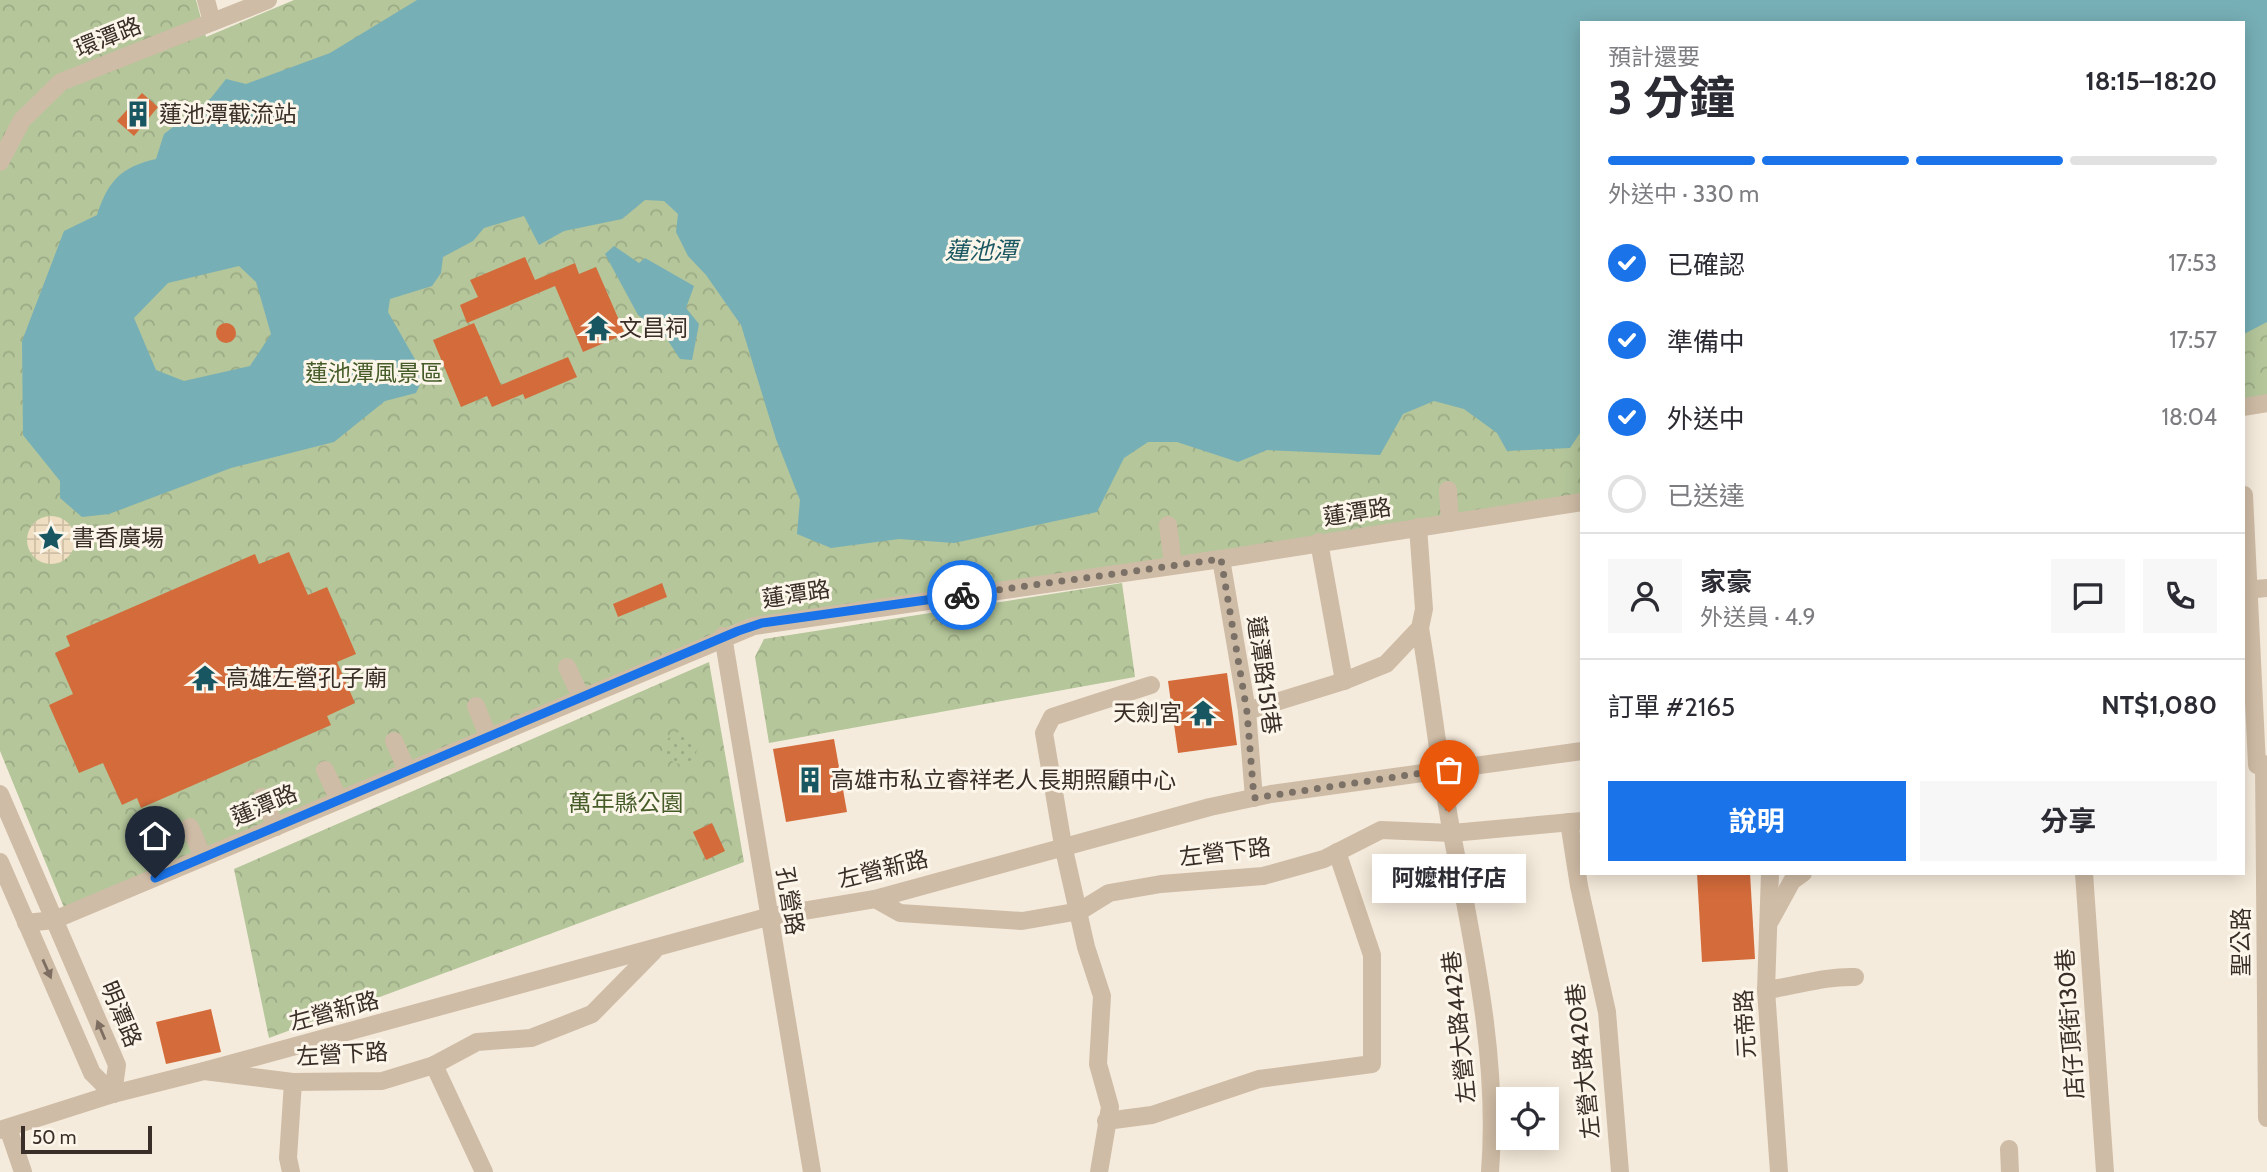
<!DOCTYPE html>
<html lang="zh-TW">
<meta charset="utf-8">
<style>
:root{--surface:#fff;--page:#f7f7f7;--text:#2b2b33;--muted:#7c7c81;--line:#e1e1e2;--accent:#1a73e8}
body{margin:0;font-family:Cabin,"Noto Sans TC",sans-serif;background:var(--page);color:var(--text);height:100vh;display:flex;flex-direction:column;font-size:26px;white-space:nowrap}
*{box-sizing:border-box;margin:0}
p{font-size:23px;color:var(--muted)}
.icon{flex:none;width:38px;height:38px;fill:none;stroke:currentColor;stroke-width:2;stroke-linecap:round;stroke-linejoin:round}
.map{position:relative;flex:1;overflow:hidden}
.side{position:absolute;left:1580px;top:21px;width:665px;height:854px;display:flex;flex-direction:column;background:var(--surface);border-radius:0px;box-shadow:0 4px 18px #0003}
.side>*{flex:none}
.fabs{position:absolute;left:1496px;top:1087px;display:grid;gap:14px}
.fabs a{display:grid;place-items:center;width:63px;height:63px;border-radius:0px;background:var(--surface);box-shadow:0 4px 18px #0003;font-size:35px}
.scale{position:absolute;left:21px;bottom:18px;width:131px;box-sizing:border-box;padding-left:7px;border:4px solid #3a2f28;border-top:0;font-size:19px;line-height:24px;white-space:nowrap;color:#3a2f28;-webkit-text-stroke:5px #fcf5e9;paint-order:stroke}
.pin{position:absolute;display:grid;place-items:center;width:60px;height:60px;color:#fff;margin:-72px -30px;border-radius:50% 50% 50% 0;rotate:-45deg;box-shadow:0 0 7px #0007}
.pin .icon{rotate:45deg}
.courier{position:absolute;display:grid;place-items:center;width:70px;height:70px;margin:-35px;border:5px solid #1a73e8;border-radius:50%;background:#fff;color:#222;box-shadow:0 2px 9px #0007}
.bubble{position:absolute;height:49px;border-radius:0px;background:var(--surface);box-shadow:0 4px 18px #0003;font-size:23px;font-weight:700;line-height:49px;text-align:center}
.headline em{font-style:normal;font-weight:700}
.headline div{display:flex;flex-direction:column-reverse}
.headline{display:flex;align-items:center;justify-content:space-between;height:119px;padding:0 28px}
h1{font-size:46px;font-weight:700;line-height:52px}
.bar{display:grid;grid-template-columns:repeat(4,1fr);gap:10px 7px;align-content:center;height:84px;padding:0 28px}
.bar i{height:9px;border-radius:5px;background:var(--line)}
.bar .on{background:var(--accent)}
.bar p{grid-column:span 4}
.line{display:flex;align-items:center;gap:18px;padding:0 28px;border-top:2px solid var(--line)}
.line div{flex:1}
.round{display:grid;place-items:center;flex:none;width:74px;height:74px;border-radius:0px;background:var(--page)}
ol{padding:0 28px;list-style:none}
li{display:flex;align-items:center;gap:21px;height:77px}
li p{margin-inline-start:auto}
li .icon{padding:7px;border-radius:50%;background:var(--accent);color:#fff;stroke-width:4}
li:last-child{color:var(--muted)}
li i{width:38px;height:38px;border:4px solid var(--line);border-radius:50%}
.action{display:flex;gap:14px;margin-top:auto;padding:14px 28px}
.action a{flex:1;height:80px;border-radius:0px;background:var(--accent);color:#fff;font-size:28px;font-weight:700;line-height:80px;text-align:center}
.action a+a{background:var(--page);color:var(--text)}
.map>svg:first-child{display:block}
.park{fill:url(#park-crowns)}
.garden{fill:url(#garden-dots)}
.plaza{fill:url(#plaza-grid)}
.water{fill:#77afb6;fill-rule:evenodd}
.building{fill:#d46b3b}
.lines{fill:none;stroke-linecap:round;stroke-linejoin:round}
.minor{stroke:#cfbca6;stroke-width:18}
.oneway{fill:#7d6e61}
.done{stroke:#7b7167;stroke-width:7;stroke-dasharray:0 12.6}
.route{stroke:#1a73e8;stroke-width:9}
.labels{text-anchor:middle;stroke-width:6;stroke-linejoin:round;paint-order:stroke}
.street-label{font-size:23px;fill:#3a2f28;stroke:#fcf5e9}
.poi-label{font-size:23px;fill:#3a2f28;stroke:#fcf5e9;text-anchor:start}
.park-label{font-size:23px;fill:#455c28;stroke:#fcf5e9}
.water-label{font-size:24px;font-style:italic;fill:#185761;stroke:#fcf5e9}
</style>
<div class="map">
<svg width="2267" height="1172" viewBox="0 0 2267 1172">
<defs>
<pattern id="park-crowns" width="20" height="18" patternUnits="userSpaceOnUse" patternTransform="scale(1.75)"><rect width="20" height="18" fill="#b4c69a"/><path d="M2 6a3 3 0 1 1 6 0M12 15a3 3 0 1 1 6 0" fill="none" stroke="#9caa85"/></pattern>
<pattern id="garden-dots" width="8" height="8" patternUnits="userSpaceOnUse" patternTransform="scale(1.75)"><rect width="8" height="8" fill="#b4c69a"/><path d="M2 2h.1M6 6h.1" fill="none" stroke="#9caa85" stroke-width="1.8" stroke-linecap="round"/></pattern>
<pattern id="plaza-grid" width="8" height="8" patternUnits="userSpaceOnUse" patternTransform="scale(1.75)"><rect width="8" height="8" fill="#efdec1"/><path d="M0 4h8M4 0v8" fill="none" stroke="#cebfa6"/></pattern>
</defs>
<rect width="100%" height="100%" fill="#f5ebdc"/>
<!-- park -->
<g class="park">
<path d="M0,0H196L206,37L294,0H2267V396L2244,400V23H1582V498L748,619L65,910L0,751Z"/>
<path d="M1122,583L1135,677L769,743L755,657L764,639Z"/>
<path d="M709,662L744,862L269,1038L234,869Z"/>
</g>
<!-- garden -->
<circle class="garden" cx="681" cy="748" r="16"/>
<!-- plaza -->
<circle class="plaza" cx="51" cy="540" r="24"/>
<!-- water -->
<g class="water">
<path d="M417,0H2267V322L2244,334V23H1582V430L1570,448L1507,451L1497,433L1464,409L1434,401L1403,414L1380,455L1267,450L1238,462L1177,442H1148L1124,458L1097,512L954,543L899,539L831,548L797,534L800,500L776,439L741,325L706,275L688,256L676,232L678,214L664,201L645,200L622,219L564,231L539,245L524,216L484,228L473,241L443,257L441,273L432,286L390,299L388,312L424,375L416,393L385,401L334,442L231,468L109,514L82,517L60,498V481L23,435L22,341L64,231L97,215C108,181 121,167 156,159L164,134L211,98L226,79L246,84L330,53ZM239,266L256,282L271,334L250,366L184,381L156,370L134,318L168,283Z"/>
<path d="M614,246L639,263L645,258L694,286L686,308L699,324L692,360L680,359L665,336L638,315L605,254Z"/>
</g>
<!-- building -->
<g class="building">
<path d="M142,93L158,107L134,136L117,121Z"/>
<path d="M525,257L535,280L575,263L579,274L596,267L625,334L583,352L555,286L467,323L460,305L478,297L470,280Z"/>
<circle cx="226" cy="333" r="10"/>
<path d="M474,323L501,385L568,357L577,377L525,399L523,394L492,407L487,396L461,407L433,340Z"/>
<path d="M289,552L308,595L327,587L341,619L356,654L337,662L355,703L327,716L331,725L141,808L137,798L122,805L103,763L79,773L49,705L73,694L55,653L70,646L66,636L255,554L259,564Z"/>
<path d="M662,583L667,597L618,617L613,604Z"/>
<path d="M1227,673L1237,745L1178,753L1168,681Z"/>
<path d="M834,739L847,812L786,822L773,749Z"/>
<path d="M712,823L725,851L706,860L693,832Z"/>
<path d="M1697,873H1750L1755,959L1702,962Z"/>
<path d="M211,1009L221,1052L166,1064L156,1022Z"/>
</g>
<g class="lines">
<!-- minor -->
<g class="minor">
<path d="M206,0L212,22"/>
<path d="M0,162L22,120L61,82L268,0"/>
<path d="M2244,407L2267,403"/>
<path d="M1448,490L1450,523"/>
<path d="M2244,495L2257,765"/>
<path d="M1168,525L1173,565"/>
<path d="M1319,542L1344,681"/>
<path d="M1221,559L1247,711L1254,798"/>
<path d="M2246,590L2267,588"/>
<path d="M1420,628C1432,697 1439,766 1452,834C1473,945 1499,1058 1490,1172"/>
<path d="M723,636L812,1172"/>
<path d="M567,667L581,697"/>
<path d="M476,706L488,736"/>
<path d="M1247,711L1344,681L1386,664L1420,628L1424,609L1418,527"/>
<path d="M394,741L407,770"/>
<path d="M2264,764L2267,1118"/>
<path d="M325,770L339,800"/>
<path d="M0,794L117,1065L113,1094"/>
<path d="M262,797L276,827"/>
<path d="M1569,822L1579,886L1607,1012L1620,1172"/>
<path d="M190,827L203,857"/>
<path d="M0,862L92,1073L113,1094"/>
<path d="M1770,873L1766,990L1779,1172"/>
<path d="M2084,873L2105,1172"/>
<path d="M875,899L900,913L1022,921L1080,911L1109,893L1161,884L1263,876L1324,859L1381,830L1452,833L1582,821"/>
<path d="M1770,921L1792,881L1803,873"/>
<path d="M26,923L54,920L754,626L1221,559L1582,502"/>
<path d="M1766,990C1797,986 1824,976 1855,977"/>
<path d="M434,1065L484,1172"/>
<path d="M204,1071L767,917L875,899L1210,807L1271,794L1582,751"/>
<path d="M1106,1121L1152,1115L1259,1079L1372,1064V955L1337,852"/>
<path d="M8,1128L23,1172"/>
<path d="M0,1130L113,1094L204,1071L293,1082L382,1081L434,1065L477,1042L531,1038L592,1014L654,951"/>
<path d="M2009,1149L2010,1172"/>
<path d="M291,1172L288,1158L293,1082"/>
<path d="M1099,1172L1110,1107L1098,1064L1102,996L1086,947L1063,845L1044,733L1052,717L1151,685"/>
</g>
</g>
<!-- one-way arrows -->
<defs><path id="oneway-solid" d="M-6-.8H1V-3.2L6.5 0L1 3.2V.8H-6Z" transform="scale(1.75)"/></defs>
<g class="oneway">
<use href="#oneway-solid" transform="translate(47 969) rotate(66)"/>
<use href="#oneway-solid" transform="translate(101 1030) rotate(-113)"/>
</g>
<g class="lines">
<!-- done -->
<path class="done" d="M962,595L1221,559L1247,712L1254,798L1442,770L1449,812"/>
<!-- route -->
<path class="route" d="M155,878L738,631L762,623L962,595"/>
</g>
<!-- icons -->
<defs>
<g id="building-bare" transform="scale(2.1)"><path d="M-4-6H4V6H1V3H-1V6H-4ZM-2.5-4.3h1.7v1.8h-1.7ZM.8-4.3h1.7v1.8H.8ZM-2.5-1h1.7V.8h-1.7ZM.8-1h1.7V.8H.8Z" fill="#185761" stroke="#fcf5e9" stroke-width="2.5" paint-order="stroke"/></g>
<g id="temple-bare" transform="scale(2.1)"><path d="M0-6L5-2H3V0L6.5 2.5H4V6H1.5V3h-3V6H-4V2.5H-6.5L-3 0V-2H-5Z" fill="#185761" stroke="#fcf5e9" stroke-width="2.5" paint-order="stroke"/></g>
<g id="sight-bare" transform="scale(2.1)"><path d="M0-6L1.8-2.2L6-1.7L2.9 1.2L3.7 5.4L0 3.3L-3.7 5.4L-2.9 1.2L-6-1.7L-1.8-2.2Z" fill="#185761" stroke="#fcf5e9" stroke-width="2.5" paint-order="stroke"/></g>
</defs>
<g fill-rule="evenodd">
<use href="#building-bare" x="138" y="114"/>
<use href="#temple-bare" x="598" y="328"/>
<use href="#sight-bare" x="51" y="538"/>
<use href="#temple-bare" x="205" y="678"/>
<use href="#temple-bare" x="1203" y="713"/>
<use href="#building-bare" x="810" y="780"/>
</g>
<g class="labels">
<!-- street labels -->
<g class="street-label">
<text transform="translate(108 37) rotate(-22)" y="8">環潭路</text>
<text transform="translate(1357 512) rotate(-9)" y="8">蓮潭路</text>
<text transform="translate(796 594) rotate(-9)" y="8">蓮潭路</text>
<text transform="translate(1264 675) rotate(82)" y="8">蓮潭路151巷</text>
<text transform="translate(264 805) rotate(-23)" y="8">蓮潭路</text>
<text transform="translate(1225 852) rotate(-7)" y="8">左營下路</text>
<text transform="translate(883 869) rotate(-14)" y="8">左營新路</text>
<text transform="translate(790 901) rotate(81)" y="8">孔營路</text>
<text transform="translate(2241 942) rotate(-90)" y="8">聖公路</text>
<text transform="translate(334 1011) rotate(-15)" y="8">左營新路</text>
<text transform="translate(121 1014) rotate(67)" y="8">明潭路</text>
<text transform="translate(1745 1024) rotate(-93)" y="8">元帝路</text>
<text transform="translate(2070 1024) rotate(-94)" y="8">店仔頂街130巷</text>
<text transform="translate(1459 1027) rotate(-96)" y="8">左營大路442巷</text>
<text transform="translate(342 1054) rotate(-3)" y="8">左營下路</text>
<text transform="translate(1583 1061) rotate(-96)" y="8">左營大路420巷</text>
</g>
<!-- poi labels -->
<g class="poi-label">
<text x="159" y="122">蓮池潭截流站</text>
<text x="619" y="336">文昌祠</text>
<text x="72" y="546">書香廣場</text>
<text x="226" y="686">高雄左營孔子廟</text>
<text x="1182" y="721" text-anchor="end">天劍宮</text>
<text x="831" y="788">高雄市私立睿祥老人長期照顧中心</text>
</g>
<!-- park labels -->
<g class="park-label">
<text x="374" y="381">蓮池潭風景區</text>
<text x="626" y="811">萬年縣公園</text>
</g>
<!-- water labels -->
<g class="water-label">
<text x="981" y="259">蓮池潭</text>
</g>
</g>
</svg>
<div class="fabs">
<a><svg class="icon" aria-label="locate" viewBox="0 0 24 24"><circle cx="12" cy="12" r="6"/><path d="M12 2v4M12 18v4M2 12h4M18 12h4"/></svg></a>
</div>
<div class="scale">50 m</div>
<div class="pin" style="left:1449px;top:812px;background:#ea580c"><svg class="icon" aria-label="bag" viewBox="0 0 24 24"><path d="M5 8h14l-1 12H6zM9 8a3 3 0 0 1 6 0"/></svg></div>
<div class="pin" style="left:155px;top:878px;background:#1f2937"><svg class="icon" aria-label="home" viewBox="0 0 24 24"><path d="M3 11l9-7 9 7M6 9v11h12V9"/></svg></div>
<div class="courier" style="left:962px;top:595px"><svg class="icon" aria-label="bike" viewBox="0 0 24 24"><circle cx="6" cy="16" r="4"/><circle cx="18" cy="16" r="4"/><path d="M6 16l4-8h5l3 8M10 8l3 8H6M13 5h3"/></svg></div>
<div class="bubble" style="left:1372px;top:854px;width:154px">阿嬤柑仔店</div>
<section class="side">
<div class="headline"><div><h1>3 分鐘</h1><p>預計還要</p></div><em>18:15–18:20</em></div>
<div class="bar"><i class="on"></i><i class="on"></i><i class="on"></i><i></i><p>外送中 · 330 m</p></div>
<ol>
<li><svg class="icon" aria-label="check" viewBox="0 0 24 24"><path d="M5 12l5 5 9-10"/></svg>已確認<p>17:53</p></li>
<li><svg class="icon" aria-label="check" viewBox="0 0 24 24"><path d="M5 12l5 5 9-10"/></svg>準備中<p>17:57</p></li>
<li><svg class="icon" aria-label="check" viewBox="0 0 24 24"><path d="M5 12l5 5 9-10"/></svg>外送中<p>18:04</p></li>
<li><i></i>已送達</li>
</ol>
<div class="line" style="height:126px"><a class="round"><svg class="icon" aria-label="person" viewBox="0 0 24 24"><circle cx="12" cy="8" r="4"/><path d="M4 21q1-7 8-7t8 7"/></svg></a><div><b>家豪</b><p>外送員 · 4.9</p></div><a class="round"><svg class="icon" aria-label="chat" viewBox="0 0 24 24"><path d="M4 5h16v11H9l-5 4z"/></svg></a><a class="round"><svg class="icon" aria-label="phone" viewBox="0 0 24 24"><path d="M5 4h4l2 5-3 2q2 4 5 5l2-3 5 2v4C11 20 4 13 5 4z"/></svg></a></div>
<div class="line" style="height:91px"><div>訂單 #2165</div><b>NT$1,080</b></div>
<div class="action"><a>說明</a><a>分享</a></div>
</section>
</div>
